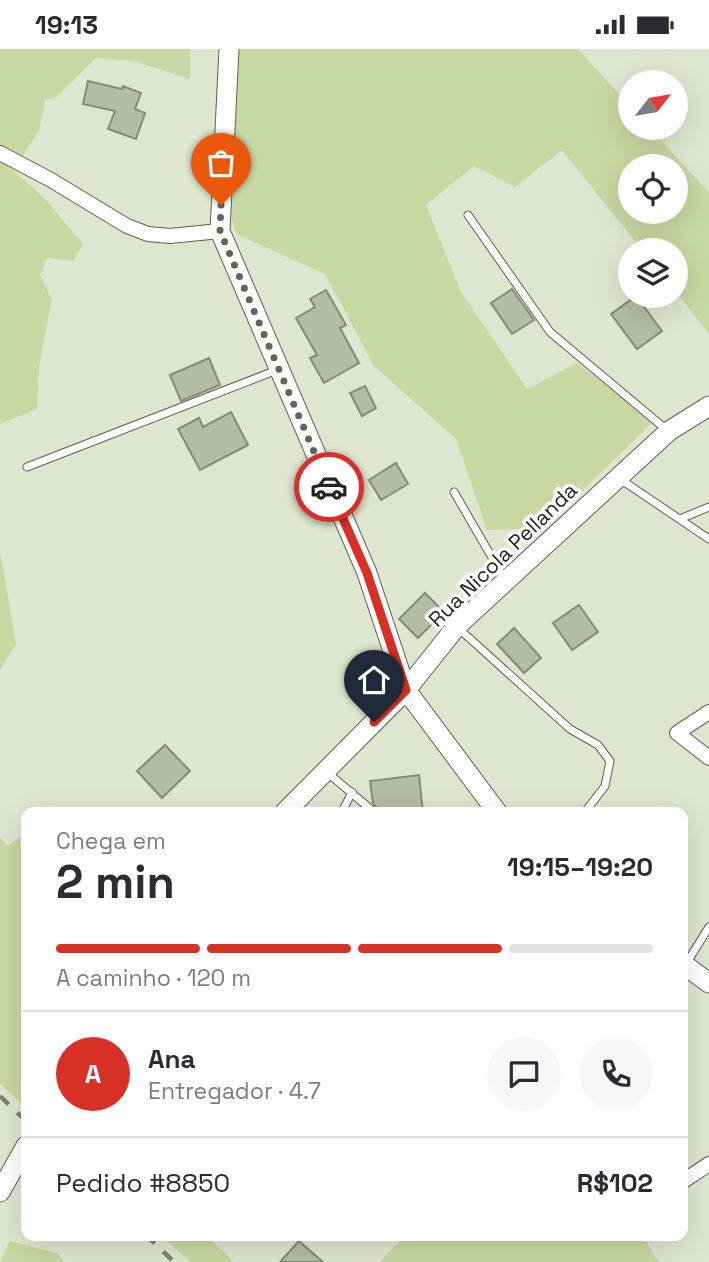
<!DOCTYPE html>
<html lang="pt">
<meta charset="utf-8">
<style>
:root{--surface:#fff;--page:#f7f7f7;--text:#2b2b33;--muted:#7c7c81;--line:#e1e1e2;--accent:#d93025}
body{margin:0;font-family:"Space Grotesk",sans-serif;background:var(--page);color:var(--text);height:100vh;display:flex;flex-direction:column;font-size:26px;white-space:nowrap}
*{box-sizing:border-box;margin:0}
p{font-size:23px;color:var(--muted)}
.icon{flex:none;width:38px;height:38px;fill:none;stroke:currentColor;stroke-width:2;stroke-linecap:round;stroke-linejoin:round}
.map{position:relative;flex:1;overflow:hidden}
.drawer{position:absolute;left:21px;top:758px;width:667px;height:434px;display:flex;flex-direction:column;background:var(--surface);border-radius:14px;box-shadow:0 7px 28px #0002}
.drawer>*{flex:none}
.needle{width:46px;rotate:59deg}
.tools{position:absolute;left:618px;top:21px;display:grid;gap:14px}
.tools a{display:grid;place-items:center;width:70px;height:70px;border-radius:50%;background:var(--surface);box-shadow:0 7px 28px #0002;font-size:35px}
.pin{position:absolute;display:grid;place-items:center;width:60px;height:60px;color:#fff;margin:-72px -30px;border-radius:50% 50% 50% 0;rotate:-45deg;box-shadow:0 0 7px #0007}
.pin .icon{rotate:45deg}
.courier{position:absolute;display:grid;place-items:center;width:70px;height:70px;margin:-35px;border:5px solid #d93025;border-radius:50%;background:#fff;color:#222;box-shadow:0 2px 9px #0007}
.overview em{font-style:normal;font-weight:700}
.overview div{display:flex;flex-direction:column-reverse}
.overview{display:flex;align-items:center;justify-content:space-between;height:119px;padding:0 35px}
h1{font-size:46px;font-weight:700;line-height:52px}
.bar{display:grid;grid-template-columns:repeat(4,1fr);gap:10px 7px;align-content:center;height:84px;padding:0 35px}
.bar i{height:9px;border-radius:5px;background:var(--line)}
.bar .current{background:var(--accent)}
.bar p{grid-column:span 4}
.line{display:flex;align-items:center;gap:18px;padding:0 35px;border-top:2px solid var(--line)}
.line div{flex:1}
.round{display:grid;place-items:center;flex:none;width:74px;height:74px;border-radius:37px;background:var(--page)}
.status{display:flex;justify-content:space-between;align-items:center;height:49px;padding:0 35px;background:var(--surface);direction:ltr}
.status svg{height:19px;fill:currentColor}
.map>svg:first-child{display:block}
.green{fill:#c7d8a2;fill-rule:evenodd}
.building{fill:#b4bca5;stroke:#848b76;stroke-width:2}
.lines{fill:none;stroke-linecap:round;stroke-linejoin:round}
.lane-casing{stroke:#5a614d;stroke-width:9}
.street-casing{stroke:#5a614d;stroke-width:16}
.secondary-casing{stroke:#5a614d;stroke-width:21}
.lane{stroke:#fff;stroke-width:7}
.street{stroke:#fff;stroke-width:14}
.secondary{stroke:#fff;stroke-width:19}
.rail{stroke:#7e8373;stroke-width:4.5;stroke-dasharray:12 12;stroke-linecap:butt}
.done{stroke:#626659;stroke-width:7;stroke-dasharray:0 12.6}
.route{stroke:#d93025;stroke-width:9}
.labels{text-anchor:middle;stroke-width:7;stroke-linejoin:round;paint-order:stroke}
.street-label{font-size:21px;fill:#1f2119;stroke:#fff}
</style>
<div class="status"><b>19:13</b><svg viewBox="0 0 49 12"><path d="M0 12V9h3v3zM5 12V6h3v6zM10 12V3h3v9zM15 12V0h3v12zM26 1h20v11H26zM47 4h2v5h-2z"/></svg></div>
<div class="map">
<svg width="709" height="1213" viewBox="0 0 709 1213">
<rect width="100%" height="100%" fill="#dfe6cf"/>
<!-- green -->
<g class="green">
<path d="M0,0H190V30L134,12L96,9L56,48L45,52L39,82L13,121L45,150L83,195L73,212L47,209L40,226L52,250L39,317L37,360L0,375Z"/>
<path d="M232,0H578L630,57V79H650L709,144V285L676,243V201H642L562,101L515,138L474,117L426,156L461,243L527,340L577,314L654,372L544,479L487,481L456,390L374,317L325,225L236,185L224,141ZM630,117H676V163H630Z"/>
<path d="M0,502L16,595L0,621Z"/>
<path d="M26,783V1054L24,1057L0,1035V788L8,797Z"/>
<path d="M406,1186L643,1187L656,1209L662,1213H379Z"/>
<path d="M161,1187H207L234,1213H191Z"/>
<path d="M10,1192L57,1204L65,1213H0Z"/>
</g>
<!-- building -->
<g class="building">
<path d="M88,32L122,40L123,37L141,44L135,60L145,64L136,90L108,80L115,62L83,55Z"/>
<path d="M512,240L534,271L512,285L491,254Z"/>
<path d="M326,241L346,276L340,279L359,314L324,334L310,309L317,306L296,269L315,258L310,250Z"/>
<path d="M636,247L662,282L637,300L611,265Z"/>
<path d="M209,309L220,336L181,352L170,326Z"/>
<path d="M365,337L376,359L362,367L350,344Z"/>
<path d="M231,363L248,396L200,421L178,380L199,369L203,378Z"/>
<path d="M396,414L408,435L381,451L369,431Z"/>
<path d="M425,544L444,563L418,589L399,570Z"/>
<path d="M579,556L598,583L572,601L553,574Z"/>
<path d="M514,579L541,609L524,624L497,595Z"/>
<path d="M165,696L190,722L162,749L137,722Z"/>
<path d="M419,726L423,763H380L373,754L370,732Z"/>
<path d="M299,1192L323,1213H280Z"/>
</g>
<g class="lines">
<!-- lane casing -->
<g class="lane-casing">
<g id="lane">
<path d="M468,166L550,283L668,382"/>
<path d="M27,418L277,321"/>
<path d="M620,430L709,490"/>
<path d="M454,443L505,531"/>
<path d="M680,470L709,458"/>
<path d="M457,578L570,680L598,696L610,712L605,737L585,763"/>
<path d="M328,724L374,763"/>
<path d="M342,763L352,743"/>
<path d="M686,915L709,878"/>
</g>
</g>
<!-- street casing -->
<g class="street-casing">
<g id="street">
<path d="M0,104L51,131L127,177L148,185L170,187L220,182"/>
<path d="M709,663L677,684L709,709"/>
<path d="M682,1133L709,1115"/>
</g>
</g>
<!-- secondary casing -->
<g class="secondary-casing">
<g id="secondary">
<path d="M229,0L220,182L367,524L406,641L497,763"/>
<path d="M285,763L406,641L457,577L669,382L709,357"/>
<path d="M682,914L709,934"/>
<path d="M0,1143L26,1097"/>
</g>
</g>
<!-- lane -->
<use href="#lane" class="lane"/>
<!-- street -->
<use href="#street" class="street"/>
<!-- secondary -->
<use href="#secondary" class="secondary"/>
<!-- rail -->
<g class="rail">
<path d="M0,1047L26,1072"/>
<path d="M146,1186L174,1213"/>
</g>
</g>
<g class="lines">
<!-- done -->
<path class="done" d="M221,156L220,182L329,438"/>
<!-- route -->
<path class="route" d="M329,438L367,524L406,641L374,673"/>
</g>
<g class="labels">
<!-- street labels -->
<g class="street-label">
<text transform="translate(503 506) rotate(-44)" y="7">Rua Nicola Pellanda</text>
</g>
</g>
</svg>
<div class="tools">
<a><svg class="needle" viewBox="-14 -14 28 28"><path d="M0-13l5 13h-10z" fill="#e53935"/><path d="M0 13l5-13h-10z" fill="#7c7c81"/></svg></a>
<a><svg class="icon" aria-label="locate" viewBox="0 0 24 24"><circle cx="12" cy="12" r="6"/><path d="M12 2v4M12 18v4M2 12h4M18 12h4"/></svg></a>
<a><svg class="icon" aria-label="layers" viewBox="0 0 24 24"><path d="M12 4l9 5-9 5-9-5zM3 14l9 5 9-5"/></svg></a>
</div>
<div class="pin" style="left:221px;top:156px;background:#ea580c"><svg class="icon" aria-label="bag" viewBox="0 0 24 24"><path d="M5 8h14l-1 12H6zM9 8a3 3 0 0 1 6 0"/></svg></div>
<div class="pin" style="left:374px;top:673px;background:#1f2937"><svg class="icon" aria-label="home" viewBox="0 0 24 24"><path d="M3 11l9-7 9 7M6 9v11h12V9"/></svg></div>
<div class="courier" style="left:329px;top:438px"><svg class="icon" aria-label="car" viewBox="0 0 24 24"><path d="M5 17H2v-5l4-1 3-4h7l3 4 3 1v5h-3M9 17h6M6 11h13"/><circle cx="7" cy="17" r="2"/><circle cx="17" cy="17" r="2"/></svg></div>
<section class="drawer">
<div class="overview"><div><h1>2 min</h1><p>Chega em</p></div><em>19:15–19:20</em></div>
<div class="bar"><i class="current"></i><i class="current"></i><i class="current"></i><i></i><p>A caminho · 120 m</p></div>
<div class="line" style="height:126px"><b class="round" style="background:var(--accent);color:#fff">A</b><div><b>Ana</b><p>Entregador · 4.7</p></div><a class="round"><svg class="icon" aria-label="chat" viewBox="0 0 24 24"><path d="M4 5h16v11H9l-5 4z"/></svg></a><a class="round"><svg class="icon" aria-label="phone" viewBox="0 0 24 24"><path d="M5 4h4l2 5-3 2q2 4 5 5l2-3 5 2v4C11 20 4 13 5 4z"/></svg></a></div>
<div class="line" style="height:91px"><div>Pedido #8850</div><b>R$102</b></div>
</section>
</div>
